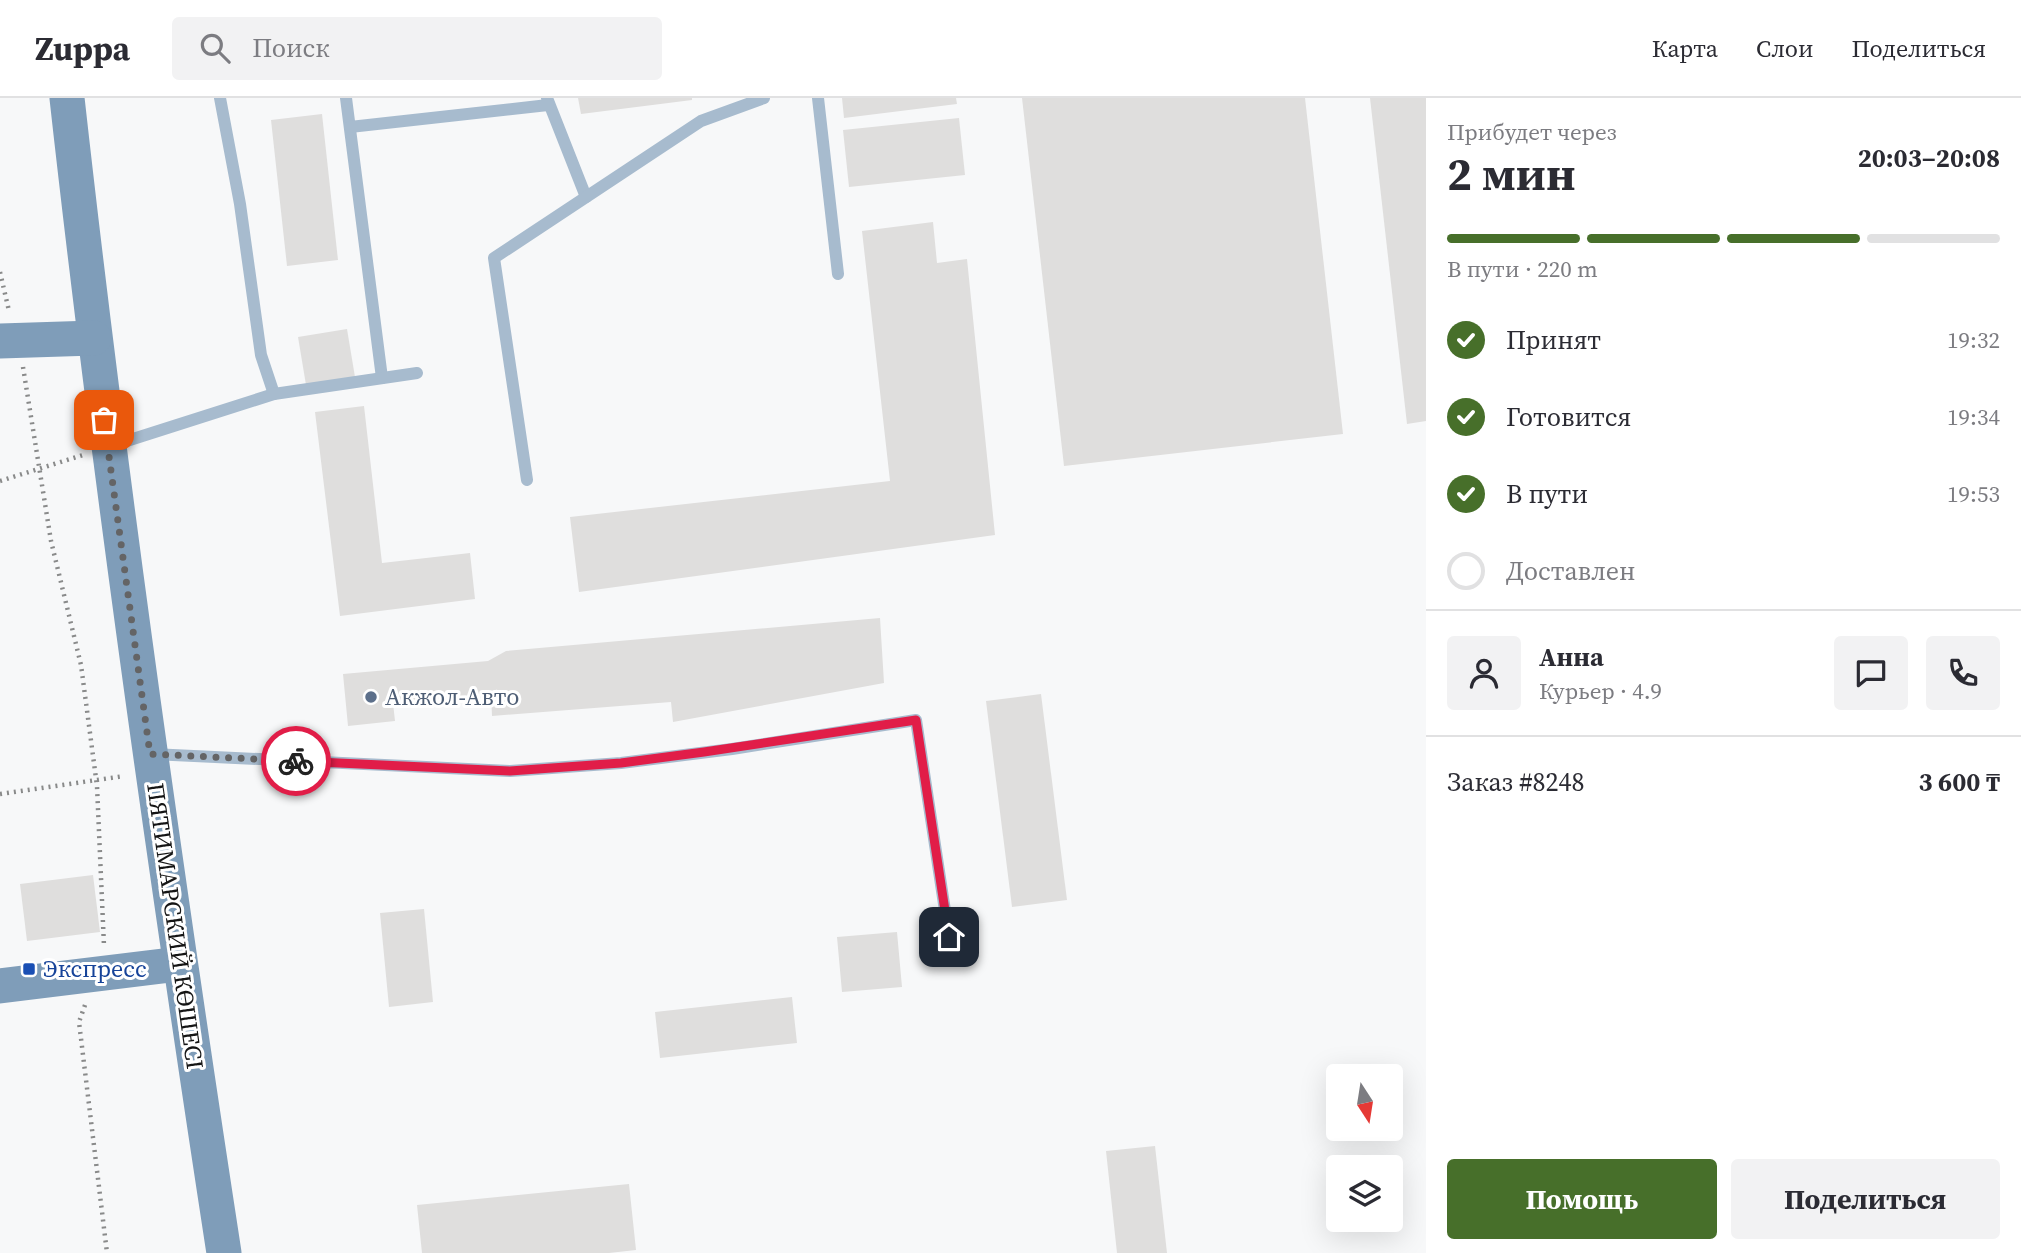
<!DOCTYPE html>
<html lang="ru">
<meta charset="utf-8">
<style>
:root{--surface:#fff;--page:#f2f2f3;--text:#2b2b33;--muted:#7c7c81;--line:#e1e1e2;--accent:#476f2a}
body{margin:0;font-family:"Source Serif 4",serif;background:var(--page);color:var(--text);height:100vh;display:flex;flex-direction:column;font-size:26px;white-space:nowrap}
*{box-sizing:border-box;margin:0}
p{font-size:23px;color:var(--muted)}
.icon{flex:none;width:38px;height:38px;fill:none;stroke:currentColor;stroke-width:2;stroke-linecap:round;stroke-linejoin:round}
.map{position:relative;flex:1;overflow:hidden}
.side{display:flex;flex-direction:column;background:var(--surface);width:595px}
.side>*{flex:none}
.needle{width:46px;rotate:168deg}
.tools{position:absolute;left:1326px;top:966px;display:grid;gap:14px}
.tools a{display:grid;place-items:center;width:77px;height:77px;border-radius:7px;background:var(--surface);box-shadow:0 7px 28px #0002;font-size:35px}
.pin{position:absolute;display:grid;place-items:center;width:60px;height:60px;color:#fff;margin:-30px;border-radius:14px;box-shadow:0 4px 10px #0006}
.courier{position:absolute;display:grid;place-items:center;width:70px;height:70px;margin:-35px;border:5px solid #e11d48;border-radius:50%;background:#fff;color:#222;box-shadow:0 2px 9px #0007}
.summary em{font-style:normal;font-weight:700}
.summary div{display:flex;flex-direction:column-reverse}
.summary{display:flex;align-items:center;justify-content:space-between;height:119px;padding:0 21px}
h1{font-size:46px;font-weight:700;line-height:52px}
.bar{display:grid;grid-template-columns:repeat(4,1fr);gap:10px 7px;align-content:center;height:84px;padding:0 21px}
.bar i{height:9px;border-radius:5px;background:var(--line)}
.bar .on{background:var(--accent)}
.bar p{grid-column:span 4}
.line{display:flex;align-items:center;gap:18px;padding:0 21px;border-top:2px solid var(--line)}
.line div{flex:1}
.round{display:grid;place-items:center;flex:none;width:74px;height:74px;border-radius:7px;background:var(--page)}
ol{padding:0 21px;list-style:none}
li{display:flex;align-items:center;gap:21px;height:77px}
li p{margin-inline-start:auto}
li .icon{padding:7px;border-radius:50%;background:var(--accent);color:#fff;stroke-width:4}
li:last-child{color:var(--muted)}
li i{width:38px;height:38px;border:4px solid var(--line);border-radius:50%}
.button{display:flex;gap:14px;margin-top:auto;padding:14px 21px}
.button a{flex:1;height:80px;border-radius:7px;background:var(--accent);color:#fff;font-size:28px;font-weight:700;line-height:80px;text-align:center}
.button a+a{background:var(--page);color:var(--text)}
header{display:flex;align-items:center;gap:42px;box-sizing:border-box;height:98px;padding:0 35px;background:var(--surface);border-bottom:2px solid var(--line)}
header strong{font-size:33px}
nav{display:flex;gap:38px;margin-inline-start:auto;font-size:24px}
.search{width:490px;height:63px;background:var(--page);display:flex;align-items:center;gap:18px;box-sizing:border-box;padding:0 24px;border-radius:7px;color:var(--muted);font-size:26px}
main{display:flex;flex:1;min-height:0}
.map>svg:first-child{display:block}
.building{fill:#dfdedd}
.lines{fill:none;stroke-linecap:round;stroke-linejoin:round}
.path{stroke:#898a8a;stroke-width:4.5;stroke-dasharray:2 5;stroke-linecap:butt}
.lane{stroke:#a7bbce;stroke-width:12}
.secondary{stroke:#7f9db9;stroke-width:35}
.done{stroke:#646465;stroke-width:7;stroke-dasharray:0 12.6}
.route{stroke:#e11d48;stroke-width:9}
.service-dot{fill:#5c6f8a;stroke:#fff;stroke-width:2.5}
.transit-dot{fill:#1a4fb4;stroke:#fff;stroke-width:2.5}
.labels{text-anchor:middle;stroke-width:6;stroke-linejoin:round;paint-order:stroke}
.service-label{font-size:24px;fill:#4e5e75;stroke:#fff;text-anchor:start}
.street-label{font-size:24px;fill:#151515;stroke:#fff}
.transit-label{font-size:24px;fill:#164399;stroke:#fff;text-anchor:start}
</style>
<header>
<strong>Zuppa</strong>
<div class="search"><svg class="icon" aria-label="search" viewBox="0 0 24 24"><circle cx="10" cy="10" r="6"/><path d="M15 15l6 6"/></svg>Поиск</div>
<nav><a>Карта</a><a>Слои</a><a>Поделиться</a></nav>
</header>
<main>
<div class="map">
<svg width="1426" height="1155" viewBox="0 0 1426 1155">
<rect width="100%" height="100%" fill="#f7f8f9"/>
<!-- building -->
<g class="building">
<path d="M578,0H692V2L581,16Z"/>
<path d="M842,0H956L957,6L844,20Z"/>
<path d="M1022,0H1305L1343,336L1064,368Z"/>
<path d="M1370,0H1426V323L1407,326Z"/>
<path d="M322,16L338,162L287,168L271,22Z"/>
<path d="M959,20L965,77L849,89L843,32Z"/>
<path d="M933,124L937,165L967,161L995,437L579,494L570,419L890,383L862,133Z"/>
<path d="M347,231L355,279L306,287L298,239Z"/>
<path d="M364,308L382,465L470,455L475,501L340,518L315,314Z"/>
<path d="M880,520L884,585L673,624L671,604L492,618L491,595L393,605L395,623L348,628L343,576L488,563L506,553Z"/>
<path d="M1041,596L1067,802L1012,809L986,603Z"/>
<path d="M93,777L100,834L27,843L20,786Z"/>
<path d="M424,811L433,904L389,909L380,815Z"/>
<path d="M897,834L902,889L842,894L837,839Z"/>
<path d="M792,899L797,945L660,960L655,914Z"/>
<path d="M1155,1048L1167,1155H1117L1106,1053Z"/>
<path d="M629,1086L636,1152L609,1155H422L417,1107Z"/>
</g>
<g class="lines">
<!-- path -->
<g class="path">
<path d="M0,174L9,213"/>
<path d="M23,269L51,443L81,567L97,688L104,848"/>
<path d="M0,383L83,357"/>
<path d="M0,696L124,678"/>
<path d="M85,907L79,924L107,1155"/>
</g>
<!-- lane -->
<g class="lane">
<path d="M220,0L240,106L261,257L274,296"/>
<path d="M346,0L382,280"/>
<path d="M547,0L586,99"/>
<path d="M818,0L838,176"/>
<path d="M350,29L548,7"/>
<path d="M111,348L274,296L417,275"/>
<path d="M527,382L494,160L701,23L764,0"/>
<path d="M152,656L510,673L621,665L732,651L916,622L949,839"/>
</g>
<!-- secondary -->
<g class="secondary">
<path d="M67,0C110,386 165,771 224,1155"/>
<path d="M0,243L94,240"/>
<path d="M0,888L179,866"/>
</g>
</g>
<g class="lines">
<!-- done -->
<path class="done" d="M104,322L150,656L296,663"/>
<!-- route -->
<path class="route" d="M296,663L510,673L621,665L704,654L916,622L949,839"/>
</g>
<!-- markers -->
<circle class="service-dot" cx="371" cy="599" r="7"/>
<rect class="transit-dot" x="22" y="864" width="14" height="14" rx="3.5"/>
<g class="labels">
<!-- service labels -->
<g class="service-label">
<text x="385" y="607">Акжол-Авто</text>
</g>
<!-- street labels -->
<g class="street-label">
<text transform="translate(175 828) rotate(82)" y="8">ПЯТИМАРСКИЙ КӨШЕСІ</text>
</g>
<!-- transit labels -->
<g class="transit-label">
<text x="43" y="879">Экспресс</text>
</g>
</g>
</svg>
<div class="tools">
<a><svg class="needle" viewBox="-14 -14 28 28"><path d="M0-13l5 13h-10z" fill="#e53935"/><path d="M0 13l5-13h-10z" fill="#7c7c81"/></svg></a>
<a><svg class="icon" aria-label="layers" viewBox="0 0 24 24"><path d="M12 4l9 5-9 5-9-5zM3 14l9 5 9-5"/></svg></a>
</div>
<div class="pin" style="left:104px;top:322px;background:#ea580c"><svg class="icon" aria-label="bag" viewBox="0 0 24 24"><path d="M5 8h14l-1 12H6zM9 8a3 3 0 0 1 6 0"/></svg></div>
<div class="pin" style="left:949px;top:839px;background:#1f2937"><svg class="icon" aria-label="home" viewBox="0 0 24 24"><path d="M3 11l9-7 9 7M6 9v11h12V9"/></svg></div>
<div class="courier" style="left:296px;top:663px"><svg class="icon" aria-label="bike" viewBox="0 0 24 24"><circle cx="6" cy="16" r="4"/><circle cx="18" cy="16" r="4"/><path d="M6 16l4-8h5l3 8M10 8l3 8H6M13 5h3"/></svg></div>
</div>
<section class="side">
<div class="summary"><div><h1>2 мин</h1><p>Прибудет через</p></div><em>20:03–20:08</em></div>
<div class="bar"><i class="on"></i><i class="on"></i><i class="on"></i><i></i><p>В пути · 220 m</p></div>
<ol>
<li><svg class="icon" aria-label="check" viewBox="0 0 24 24"><path d="M5 12l5 5 9-10"/></svg>Принят<p>19:32</p></li>
<li><svg class="icon" aria-label="check" viewBox="0 0 24 24"><path d="M5 12l5 5 9-10"/></svg>Готовится<p>19:34</p></li>
<li><svg class="icon" aria-label="check" viewBox="0 0 24 24"><path d="M5 12l5 5 9-10"/></svg>В пути<p>19:53</p></li>
<li><i></i>Доставлен</li>
</ol>
<div class="line" style="height:126px"><a class="round"><svg class="icon" aria-label="person" viewBox="0 0 24 24"><circle cx="12" cy="8" r="4"/><path d="M4 21q1-7 8-7t8 7"/></svg></a><div><b>Анна</b><p>Курьер · 4.9</p></div><a class="round"><svg class="icon" aria-label="chat" viewBox="0 0 24 24"><path d="M4 5h16v11H9l-5 4z"/></svg></a><a class="round"><svg class="icon" aria-label="phone" viewBox="0 0 24 24"><path d="M5 4h4l2 5-3 2q2 4 5 5l2-3 5 2v4C11 20 4 13 5 4z"/></svg></a></div>
<div class="line" style="height:91px"><div>Заказ #8248</div><b>3 600 ₸</b></div>
<div class="button"><a>Помощь</a><a>Поделиться</a></div>
</section>
</main>
